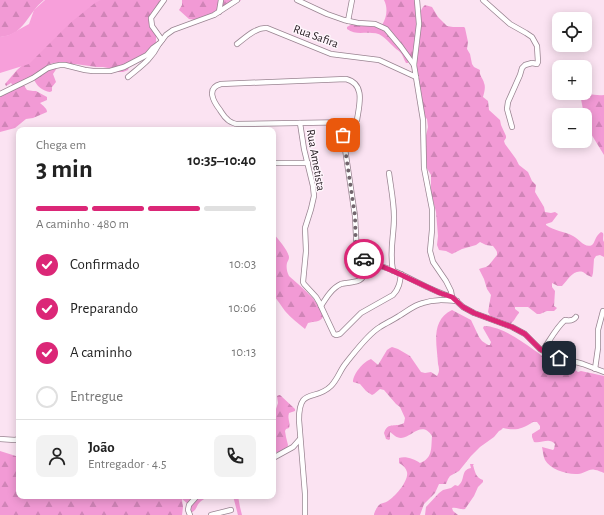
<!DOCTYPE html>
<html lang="pt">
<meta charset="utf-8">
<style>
:root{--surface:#fff;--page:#f2f2f2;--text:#222;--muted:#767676;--line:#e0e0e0;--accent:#db2777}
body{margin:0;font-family:"Alegreya Sans",sans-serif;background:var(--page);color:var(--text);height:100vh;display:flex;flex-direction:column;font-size:15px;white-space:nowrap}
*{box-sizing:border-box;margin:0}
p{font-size:13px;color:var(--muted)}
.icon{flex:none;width:22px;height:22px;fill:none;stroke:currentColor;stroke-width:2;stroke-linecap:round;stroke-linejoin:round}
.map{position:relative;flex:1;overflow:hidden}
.side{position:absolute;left:16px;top:127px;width:260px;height:372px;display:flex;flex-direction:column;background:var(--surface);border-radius:8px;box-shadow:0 2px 10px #0003}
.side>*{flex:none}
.tools{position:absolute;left:552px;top:12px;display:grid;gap:8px}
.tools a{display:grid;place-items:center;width:40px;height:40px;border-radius:8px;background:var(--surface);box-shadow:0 2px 10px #0003;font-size:20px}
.pin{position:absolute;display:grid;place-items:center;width:34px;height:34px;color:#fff;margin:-17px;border-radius:8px;box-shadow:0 2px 6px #0006}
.courier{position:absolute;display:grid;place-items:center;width:40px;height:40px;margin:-20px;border:3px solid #db2777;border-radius:50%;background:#fff;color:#222;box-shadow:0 1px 5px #0007}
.headline em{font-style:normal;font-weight:700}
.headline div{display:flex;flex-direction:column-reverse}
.headline{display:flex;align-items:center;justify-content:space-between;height:68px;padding:0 20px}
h1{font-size:26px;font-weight:700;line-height:30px}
.bar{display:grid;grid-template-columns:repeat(4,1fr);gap:6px 4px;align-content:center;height:48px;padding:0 20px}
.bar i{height:5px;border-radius:3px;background:var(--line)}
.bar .selected{background:var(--accent)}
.bar p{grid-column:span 4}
.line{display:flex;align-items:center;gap:10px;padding:0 20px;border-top:1px solid var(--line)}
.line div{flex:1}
.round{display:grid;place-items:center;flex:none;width:42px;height:42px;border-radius:8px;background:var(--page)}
ol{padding:0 20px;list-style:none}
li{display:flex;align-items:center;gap:12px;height:44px}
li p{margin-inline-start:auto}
li .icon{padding:4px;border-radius:50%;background:var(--accent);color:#fff;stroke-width:4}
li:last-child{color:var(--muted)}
li i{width:22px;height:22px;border:2px solid var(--line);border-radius:50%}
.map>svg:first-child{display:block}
.forest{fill:url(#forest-firs)}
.water{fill:#f79fda}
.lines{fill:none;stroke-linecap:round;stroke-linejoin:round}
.minor-casing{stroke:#998491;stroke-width:6}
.minor{stroke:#fff;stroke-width:4.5}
.done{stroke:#72656d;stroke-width:4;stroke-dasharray:0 7.2}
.route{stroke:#db2777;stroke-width:5}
.labels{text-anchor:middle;stroke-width:3;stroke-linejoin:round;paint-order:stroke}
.street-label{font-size:12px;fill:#292126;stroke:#fef5fb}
</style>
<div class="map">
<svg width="604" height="515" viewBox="0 0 604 515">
<defs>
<pattern id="forest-firs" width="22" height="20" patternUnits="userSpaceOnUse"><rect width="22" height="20" fill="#f29ad5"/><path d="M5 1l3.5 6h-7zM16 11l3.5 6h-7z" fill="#d084b7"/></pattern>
</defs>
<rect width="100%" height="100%" fill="#fbe3f2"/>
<!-- forest -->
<g class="forest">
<path d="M0,0H44C28,12 24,36 0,37Z"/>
<path d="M88,0H162L153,15V23L156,34V48L131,62L128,70L123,72H119L113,69L103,67H97L75,64H73V65C63,63 51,60 43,69L57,68L53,74L56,82L52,87V91L50,92C43,91 36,86 34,79L23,84L27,90L33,91H36L47,97V100L40,103C43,106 47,108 47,112L33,118L26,119L15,128L0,132V95L11,86L12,84L11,83L6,86L5,84L17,70L33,56Z"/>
<path d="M182,0H241L240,1L235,2L218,12L195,20L189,19L179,10L182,5Z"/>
<path d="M384,0H416L419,31C420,23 418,10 425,5L432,7L438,17L447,26L453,27H464L465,28L468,42L467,49L470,54L472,64L474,67L480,70C479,76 483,78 484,83C486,87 484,93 483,97L488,101L489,110L500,120L501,125L506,136V138L504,141L505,144L516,159L519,165L528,172L532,181L536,185L535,192L544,207L545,212L551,213L555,212L558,214L552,222L546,224V225C554,231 564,231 573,236C578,238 585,249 592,245C595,243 595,236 601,232L603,233C604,236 602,239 604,242V257L600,255L596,256L594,259L593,273L592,277C588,276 586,274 583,272C573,269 568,280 562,286H558L552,283V287L555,291L554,306L557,308L554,311H547L540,314H537L528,307H515V309L519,312V313C516,316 514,322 510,324L491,317L488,312L491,295L487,289L484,279L479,269L482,268L486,267L489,265L497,255V252L496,250L493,246L486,245L480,242L476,245L462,249L452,254L446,251L439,250L437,245L438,236L436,212L431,193V175L425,165L424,144L428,127L427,119L423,115L411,59L408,63H406C404,60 403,55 400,52C398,50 397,50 395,48C387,41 383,33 372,33C363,32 355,35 347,29V27C356,20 372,25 382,25C387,17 388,8 384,0Z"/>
<path d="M577,93C586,93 595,96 604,95V155L585,124V115H584L581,99Z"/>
<path d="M273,233C278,239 288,250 289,257C289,260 288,260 287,263C286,267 287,272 289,276C300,286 321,302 323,317C319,323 314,321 308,323L305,329C298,323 291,318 285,311C281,306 278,300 273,295Z"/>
<path d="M452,310L471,320L479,337L482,341L488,345H490L491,342L483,328L484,326C502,327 519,339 534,350C539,353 544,358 549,360C559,365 570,365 578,372L581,371L604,376V473C601,472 598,470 595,470C589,468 584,474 578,474C567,475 550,469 545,460C543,456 543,451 542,447L553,450L554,449L555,444C549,437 541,444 534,442L532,437V434L540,429V426L537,422H533C522,429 516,431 503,428L501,430L499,431L494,437L480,447L471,456L459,471L450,476L448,479L446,484H439L435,493L424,504L420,515H374V514C375,511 377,507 379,505C381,503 385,503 388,501C395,497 409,481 407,472C406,468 403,465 399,463V458C406,456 414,459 420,463C433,458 431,448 432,436C422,420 412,437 401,438C396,438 393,434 390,432V439L389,440L386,439L384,433C388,421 396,428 404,423L405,418L400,407L396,404L384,390L380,389L374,394L372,395L366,391L360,384L353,382C353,374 363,362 371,359L377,364L378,365L387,350L390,348L392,347L398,349L410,356L421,372L425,373L431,372L437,376C440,371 439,368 438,364C437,344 430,321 452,310Z"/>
<path d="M279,395H280L295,409V411L289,413C287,419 291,423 289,428L286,429L285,431L286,437L288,445L286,453L276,452L273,455V420L276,419L275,412L278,403L277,396Z"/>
<path d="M0,451L19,457V496H209C206,498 202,500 200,502C195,507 198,510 190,513L188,504L182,499V500L183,507L182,515H0Z"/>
<path d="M470,464H474L473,465C475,472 476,478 483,480V482L478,487L474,496L465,509C460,510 457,507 452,508L453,511L458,515H425L426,507L439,493L443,490L451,488L455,485L458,486C466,480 460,470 471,468Z"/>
<path d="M233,496H238L240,507L242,515H238Z"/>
</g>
<!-- water -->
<path class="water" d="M45,0H101L95,3L69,24L29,64L0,73V37L9,35L29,24L34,10Z"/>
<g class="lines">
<!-- minor casing -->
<g class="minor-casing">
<g id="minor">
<path d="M297,0L327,14L344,20L358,23L375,24L386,29L401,47L414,65L423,120L424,168L432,209V230L430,251L433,262L446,281L451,291L452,297L463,307L474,313L512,327L525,334L540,349L551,355L583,364L604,372"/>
<path d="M483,0L510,24L526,33L532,37L537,46L538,62L537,64L532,63L525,65L522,68L520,75L508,102L507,109L512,127"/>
<path d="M219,12L221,0"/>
<path d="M348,21L352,0"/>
<path d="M162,40L152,26L151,18L164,0"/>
<path d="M237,44C245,38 256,27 267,28L331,54L379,60L416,77"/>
<path d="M414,65L419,24L417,0"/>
<path d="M128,77C141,66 151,60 159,44"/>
<path d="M346,79C366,84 359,106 357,120L355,122L236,124C233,123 230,122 228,120C224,117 222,113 220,110C213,101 206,88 221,84Z"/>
<path d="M0,94L33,78L48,68L55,66L60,65H65L85,70L93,71H110L124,67L147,55L153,48L160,43L166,35L173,30L214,15L237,0"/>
<path d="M341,122L355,216L357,255C365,263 384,266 394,271C413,279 431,291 452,297"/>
<path d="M300,123L304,149L313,186L314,196L311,209L305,228L306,251L303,282L304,284L316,297L319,302L334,334L336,335L340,334L361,313L393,295C399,289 400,282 401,274"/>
<path d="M273,163H308"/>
<path d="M389,173C391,188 394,203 394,217C394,237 389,251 393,271"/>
<path d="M321,306C326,298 332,288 341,284C344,283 349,283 353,282C366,281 365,271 367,261"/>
<path d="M543,350C550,340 556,328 565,320C569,321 573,321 576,317"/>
<path d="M595,369L598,348V330L603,311"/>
<path d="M0,439L15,440L19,439"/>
<path d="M273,458L293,447L300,439"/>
<path d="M190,515L188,510L189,505L197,496"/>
<path d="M211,515L231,510"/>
<path d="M305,515V494L299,420C299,386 315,402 331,386C338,379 340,370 346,363C355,352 368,334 380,327C386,323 393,320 399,316C406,312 414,305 423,303C434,299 445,300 457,301"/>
</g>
</g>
<!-- minor -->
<use href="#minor" class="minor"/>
</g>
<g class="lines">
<!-- done -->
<path class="done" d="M343,135L355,216L356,253L358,256L364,259"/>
<!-- route -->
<path class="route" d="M364,259L393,271L440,293L452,297L463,307L474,313L512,327L525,334L540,349L551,355L559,358"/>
</g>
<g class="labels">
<!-- street labels -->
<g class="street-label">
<text transform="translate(316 36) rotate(20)" y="4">Rua Safira</text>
<text transform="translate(316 160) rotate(80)" y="4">Rua Ametista</text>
</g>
</g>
</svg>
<div class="tools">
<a><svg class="icon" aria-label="locate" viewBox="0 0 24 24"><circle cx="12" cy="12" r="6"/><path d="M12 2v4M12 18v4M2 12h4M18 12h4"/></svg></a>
<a>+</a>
<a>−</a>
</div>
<div class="pin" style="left:343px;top:135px;background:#ea580c"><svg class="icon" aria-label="bag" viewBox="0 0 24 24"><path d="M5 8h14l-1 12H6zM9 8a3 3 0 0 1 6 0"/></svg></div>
<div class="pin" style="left:559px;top:358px;background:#1f2937"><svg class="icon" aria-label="home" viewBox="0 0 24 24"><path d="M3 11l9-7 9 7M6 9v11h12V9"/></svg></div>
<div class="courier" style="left:364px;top:259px"><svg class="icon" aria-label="car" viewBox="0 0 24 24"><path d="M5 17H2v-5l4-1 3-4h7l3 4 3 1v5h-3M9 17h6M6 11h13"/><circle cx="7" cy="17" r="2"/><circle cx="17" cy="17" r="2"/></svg></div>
<section class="side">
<div class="headline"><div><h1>3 min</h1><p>Chega em</p></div><em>10:35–10:40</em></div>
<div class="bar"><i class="selected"></i><i class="selected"></i><i class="selected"></i><i></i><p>A caminho · 480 m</p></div>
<ol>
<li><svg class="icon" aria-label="check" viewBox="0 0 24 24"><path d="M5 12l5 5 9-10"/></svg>Confirmado<p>10:03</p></li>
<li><svg class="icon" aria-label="check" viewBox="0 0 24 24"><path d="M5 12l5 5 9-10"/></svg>Preparando<p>10:06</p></li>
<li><svg class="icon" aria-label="check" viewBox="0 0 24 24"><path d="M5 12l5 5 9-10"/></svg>A caminho<p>10:13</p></li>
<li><i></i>Entregue</li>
</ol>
<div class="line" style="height:72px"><a class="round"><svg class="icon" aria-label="person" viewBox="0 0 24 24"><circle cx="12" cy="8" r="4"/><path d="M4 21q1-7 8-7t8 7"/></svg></a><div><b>João</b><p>Entregador · 4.5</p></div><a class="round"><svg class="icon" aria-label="phone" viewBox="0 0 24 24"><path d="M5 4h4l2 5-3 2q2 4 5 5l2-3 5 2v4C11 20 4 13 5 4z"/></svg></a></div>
</section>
</div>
